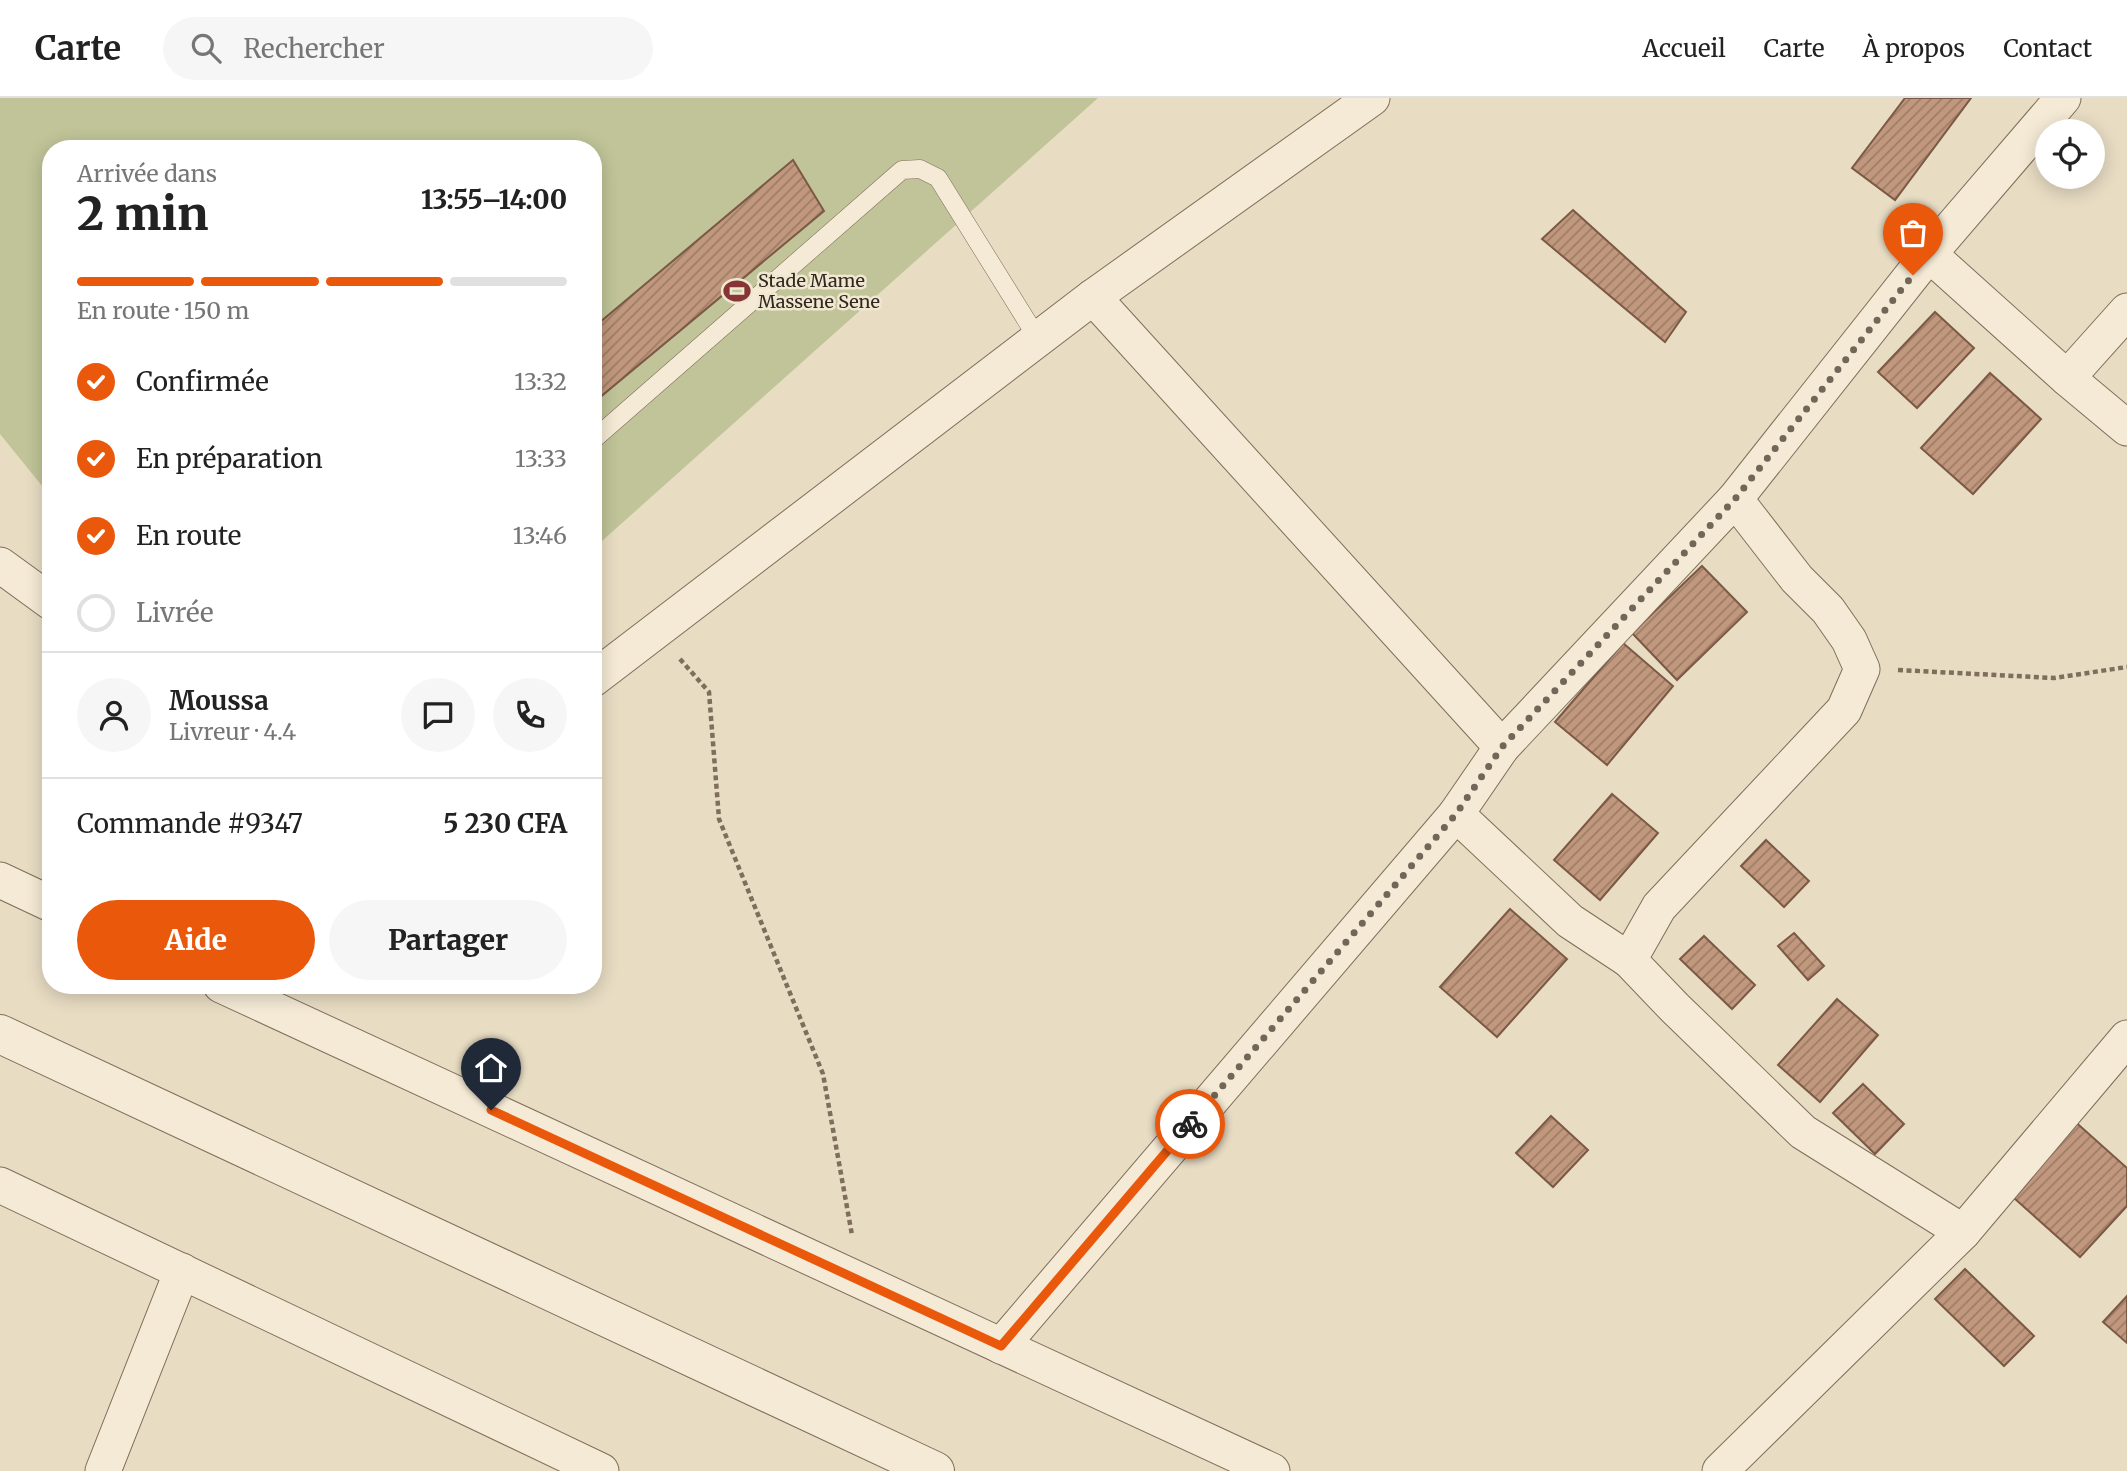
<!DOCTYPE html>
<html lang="fr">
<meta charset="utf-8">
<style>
:root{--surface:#fff;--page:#f6f6f6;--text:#222;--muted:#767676;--line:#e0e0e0;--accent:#ea580c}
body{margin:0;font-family:Merriweather,serif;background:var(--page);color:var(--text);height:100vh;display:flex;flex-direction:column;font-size:26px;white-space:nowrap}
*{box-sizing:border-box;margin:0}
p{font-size:23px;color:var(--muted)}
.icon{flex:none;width:38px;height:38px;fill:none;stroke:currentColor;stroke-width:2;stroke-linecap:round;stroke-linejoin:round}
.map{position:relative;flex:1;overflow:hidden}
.side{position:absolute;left:42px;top:42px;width:560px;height:854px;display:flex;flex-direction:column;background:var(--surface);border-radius:28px;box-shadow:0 4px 18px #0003}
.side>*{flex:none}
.tools{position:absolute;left:2035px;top:21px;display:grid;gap:14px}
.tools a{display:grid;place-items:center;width:70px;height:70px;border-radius:50%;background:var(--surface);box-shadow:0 4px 18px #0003;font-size:35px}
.pin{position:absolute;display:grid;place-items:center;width:60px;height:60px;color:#fff;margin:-72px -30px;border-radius:50% 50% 50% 0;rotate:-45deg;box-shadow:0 0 7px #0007}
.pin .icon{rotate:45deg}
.courier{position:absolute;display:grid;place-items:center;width:70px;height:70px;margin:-35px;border:5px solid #ea580c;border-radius:50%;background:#fff;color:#222;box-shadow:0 2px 9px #0007}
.headline em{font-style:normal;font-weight:800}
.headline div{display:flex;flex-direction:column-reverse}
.headline{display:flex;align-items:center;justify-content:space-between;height:119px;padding:0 35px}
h1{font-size:46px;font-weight:800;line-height:52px}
.bar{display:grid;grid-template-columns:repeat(4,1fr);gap:10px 7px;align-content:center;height:84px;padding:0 35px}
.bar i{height:9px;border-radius:5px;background:var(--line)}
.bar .selected{background:var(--accent)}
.bar p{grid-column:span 4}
.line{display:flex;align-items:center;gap:18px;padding:0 35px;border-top:2px solid var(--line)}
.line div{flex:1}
.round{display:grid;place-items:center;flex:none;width:74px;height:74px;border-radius:37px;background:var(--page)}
ol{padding:0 35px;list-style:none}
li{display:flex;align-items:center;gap:21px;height:77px}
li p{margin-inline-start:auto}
li .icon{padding:7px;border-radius:50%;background:var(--accent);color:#fff;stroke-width:4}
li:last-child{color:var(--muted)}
li i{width:38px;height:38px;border:4px solid var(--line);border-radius:50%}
.action{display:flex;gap:14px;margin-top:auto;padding:14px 35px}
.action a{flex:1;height:80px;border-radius:42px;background:var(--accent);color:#fff;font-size:28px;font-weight:800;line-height:80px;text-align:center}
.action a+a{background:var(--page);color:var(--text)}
header{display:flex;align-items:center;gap:42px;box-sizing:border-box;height:98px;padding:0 35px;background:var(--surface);border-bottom:2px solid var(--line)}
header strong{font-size:33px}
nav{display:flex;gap:38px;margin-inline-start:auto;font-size:24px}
.search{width:490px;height:63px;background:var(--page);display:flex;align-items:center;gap:18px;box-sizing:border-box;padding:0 24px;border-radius:38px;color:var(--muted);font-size:26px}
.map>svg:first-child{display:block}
.garden{fill:#c0c498}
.building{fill:url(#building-hatch);stroke:#7b5945;stroke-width:2}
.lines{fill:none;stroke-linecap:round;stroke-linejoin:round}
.service-casing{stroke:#7f6e5c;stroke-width:19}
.minor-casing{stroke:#7f6e5c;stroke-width:37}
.tertiary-casing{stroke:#7f6e5c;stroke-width:40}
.path{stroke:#7f6e5c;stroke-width:4.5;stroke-dasharray:5 3.5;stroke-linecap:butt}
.service{stroke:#f4ead5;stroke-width:18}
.minor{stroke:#f4ead5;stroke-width:35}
.tertiary{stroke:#f4ead5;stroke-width:38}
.done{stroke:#716658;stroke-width:7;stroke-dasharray:0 12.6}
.route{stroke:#ea580c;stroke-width:9}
.labels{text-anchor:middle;stroke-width:5;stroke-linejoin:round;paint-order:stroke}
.poi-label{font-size:18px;fill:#31271e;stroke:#f0e7d1;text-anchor:start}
</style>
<header>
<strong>Carte</strong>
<div class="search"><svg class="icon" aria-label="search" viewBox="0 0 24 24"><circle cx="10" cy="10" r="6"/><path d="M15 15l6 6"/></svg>Rechercher</div>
<nav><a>Accueil</a><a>Carte</a><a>À propos</a><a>Contact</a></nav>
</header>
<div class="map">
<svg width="2127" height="1373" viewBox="0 0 2127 1373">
<defs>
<pattern id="building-hatch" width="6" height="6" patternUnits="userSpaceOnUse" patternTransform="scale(1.75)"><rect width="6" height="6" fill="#c1987d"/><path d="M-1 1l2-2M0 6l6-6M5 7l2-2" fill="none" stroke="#9d7c66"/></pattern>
</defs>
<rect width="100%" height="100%" fill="#e8dcc3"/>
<!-- garden -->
<path class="garden" d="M0,0H1098L593,451V51H51V399L0,336Z"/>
<!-- building -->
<g class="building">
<path d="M1905,0H1971L1895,102L1852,70Z"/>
<path d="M793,62L824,113L593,305V230Z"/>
<path d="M1573,112L1686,214L1665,244L1542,141Z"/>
<path d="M1935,214L1974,250L1917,310L1878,274Z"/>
<path d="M1990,275L2041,321L1973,396L1921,350Z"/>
<path d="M1702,468L1747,514L1677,582L1632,535Z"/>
<path d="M1623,545L1673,588L1607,667L1555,624Z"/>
<path d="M1612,696L1658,735L1600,802L1554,762Z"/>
<path d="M1766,742L1809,783L1784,809L1741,768Z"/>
<path d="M1510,811L1567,861L1497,939L1440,889Z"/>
<path d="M1794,835L1824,868L1808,882L1778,848Z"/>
<path d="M1704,838L1755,887L1732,911L1680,861Z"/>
<path d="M1837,901L1878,937L1820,1004L1778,967Z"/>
<path d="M1863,986L1904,1026L1875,1056L1833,1015Z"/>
<path d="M1551,1018L1588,1052L1553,1089L1516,1055Z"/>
<path d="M2071,1020L2127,1070V1108L2080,1159L2005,1092Z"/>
<path d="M1965,1171L2034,1238L2004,1268L1935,1201Z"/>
<path d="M2127,1198V1245L2103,1224Z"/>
</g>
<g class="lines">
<!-- service casing -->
<g class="service-casing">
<path id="service" d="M593,342L902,72L920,71L938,80L1038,241"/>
</g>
<!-- minor casing -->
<g class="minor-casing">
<g id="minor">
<path d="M1929,156L2067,280L2127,330"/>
<path d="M1093,199L1502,649"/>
<path d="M2067,280L2127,213"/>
<path d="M1735,401L1797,481L1828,512L1849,542L1862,571L1844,612L1659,809L1629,862L1675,910L1803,1034L1963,1134"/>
<path d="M0,467L51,504"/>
<path d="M593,581L1093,199L1372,0"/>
<path d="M0,782L51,806"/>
<path d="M1629,862L1570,823L1456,716L1502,649L1735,401L1929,156L2063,0"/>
<path d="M221,887L1272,1373"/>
<path d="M0,1087L601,1373"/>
<path d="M1001,1248L1456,716"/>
<path d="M103,1373L182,1173"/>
<path d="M1720,1373L1963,1134L2127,940"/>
</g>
</g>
<!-- tertiary casing -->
<g class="tertiary-casing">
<path id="tertiary" d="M0,936L935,1373"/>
</g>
<!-- path -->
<g class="path">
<path d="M680,561L709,594L719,721L823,976L852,1137"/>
<path d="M1898,572L2054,580L2127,569"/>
</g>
<!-- service -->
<use href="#service" class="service"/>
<!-- minor -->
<use href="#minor" class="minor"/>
<!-- tertiary -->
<use href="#tertiary" class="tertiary"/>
</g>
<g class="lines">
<!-- done -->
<path class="done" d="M1190,1026L1456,716L1502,649L1735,401L1913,177"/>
<!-- route -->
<path class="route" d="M491,1012L1001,1248L1190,1026"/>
</g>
<!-- icons -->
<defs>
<g id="stadium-bare" transform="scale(2.1)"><path d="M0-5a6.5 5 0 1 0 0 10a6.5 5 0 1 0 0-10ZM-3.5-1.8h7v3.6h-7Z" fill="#873436" stroke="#f0e7d1" stroke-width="2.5" paint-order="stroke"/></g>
</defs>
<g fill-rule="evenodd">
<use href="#stadium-bare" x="737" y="193"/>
</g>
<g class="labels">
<!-- poi labels -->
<g class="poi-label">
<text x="758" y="189">Stade Mame<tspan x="758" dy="21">Massene Sene</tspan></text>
</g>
</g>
</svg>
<div class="tools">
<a><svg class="icon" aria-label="locate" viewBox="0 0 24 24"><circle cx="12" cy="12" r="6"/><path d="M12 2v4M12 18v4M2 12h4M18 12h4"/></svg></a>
</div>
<div class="pin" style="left:1913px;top:177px;background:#ea580c"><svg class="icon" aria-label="bag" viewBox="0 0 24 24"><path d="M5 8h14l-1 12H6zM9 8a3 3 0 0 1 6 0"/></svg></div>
<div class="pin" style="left:491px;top:1012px;background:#1f2937"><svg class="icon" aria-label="home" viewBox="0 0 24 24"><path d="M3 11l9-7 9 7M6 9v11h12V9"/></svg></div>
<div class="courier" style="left:1190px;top:1026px"><svg class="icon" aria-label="bike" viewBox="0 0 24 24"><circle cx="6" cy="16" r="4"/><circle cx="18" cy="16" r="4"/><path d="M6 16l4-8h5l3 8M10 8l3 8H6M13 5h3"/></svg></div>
<section class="side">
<div class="headline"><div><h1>2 min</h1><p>Arrivée dans</p></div><em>13:55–14:00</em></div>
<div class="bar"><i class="selected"></i><i class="selected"></i><i class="selected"></i><i></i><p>En route · 150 m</p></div>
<ol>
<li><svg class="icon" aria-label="check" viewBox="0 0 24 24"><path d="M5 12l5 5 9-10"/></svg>Confirmée<p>13:32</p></li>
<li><svg class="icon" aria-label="check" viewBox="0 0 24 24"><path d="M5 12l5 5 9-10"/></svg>En préparation<p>13:33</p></li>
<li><svg class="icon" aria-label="check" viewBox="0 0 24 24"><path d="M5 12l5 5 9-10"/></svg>En route<p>13:46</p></li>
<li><i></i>Livrée</li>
</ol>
<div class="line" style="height:126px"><a class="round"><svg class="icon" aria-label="person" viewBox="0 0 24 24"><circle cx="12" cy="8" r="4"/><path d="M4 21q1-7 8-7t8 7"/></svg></a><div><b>Moussa</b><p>Livreur · 4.4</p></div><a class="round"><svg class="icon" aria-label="chat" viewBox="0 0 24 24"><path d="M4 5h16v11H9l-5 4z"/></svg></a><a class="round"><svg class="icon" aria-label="phone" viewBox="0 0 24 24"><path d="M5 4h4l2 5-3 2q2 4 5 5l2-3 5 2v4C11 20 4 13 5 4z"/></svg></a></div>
<div class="line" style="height:91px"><div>Commande #9347</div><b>5 230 CFA</b></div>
<div class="action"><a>Aide</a><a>Partager</a></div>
</section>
</div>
